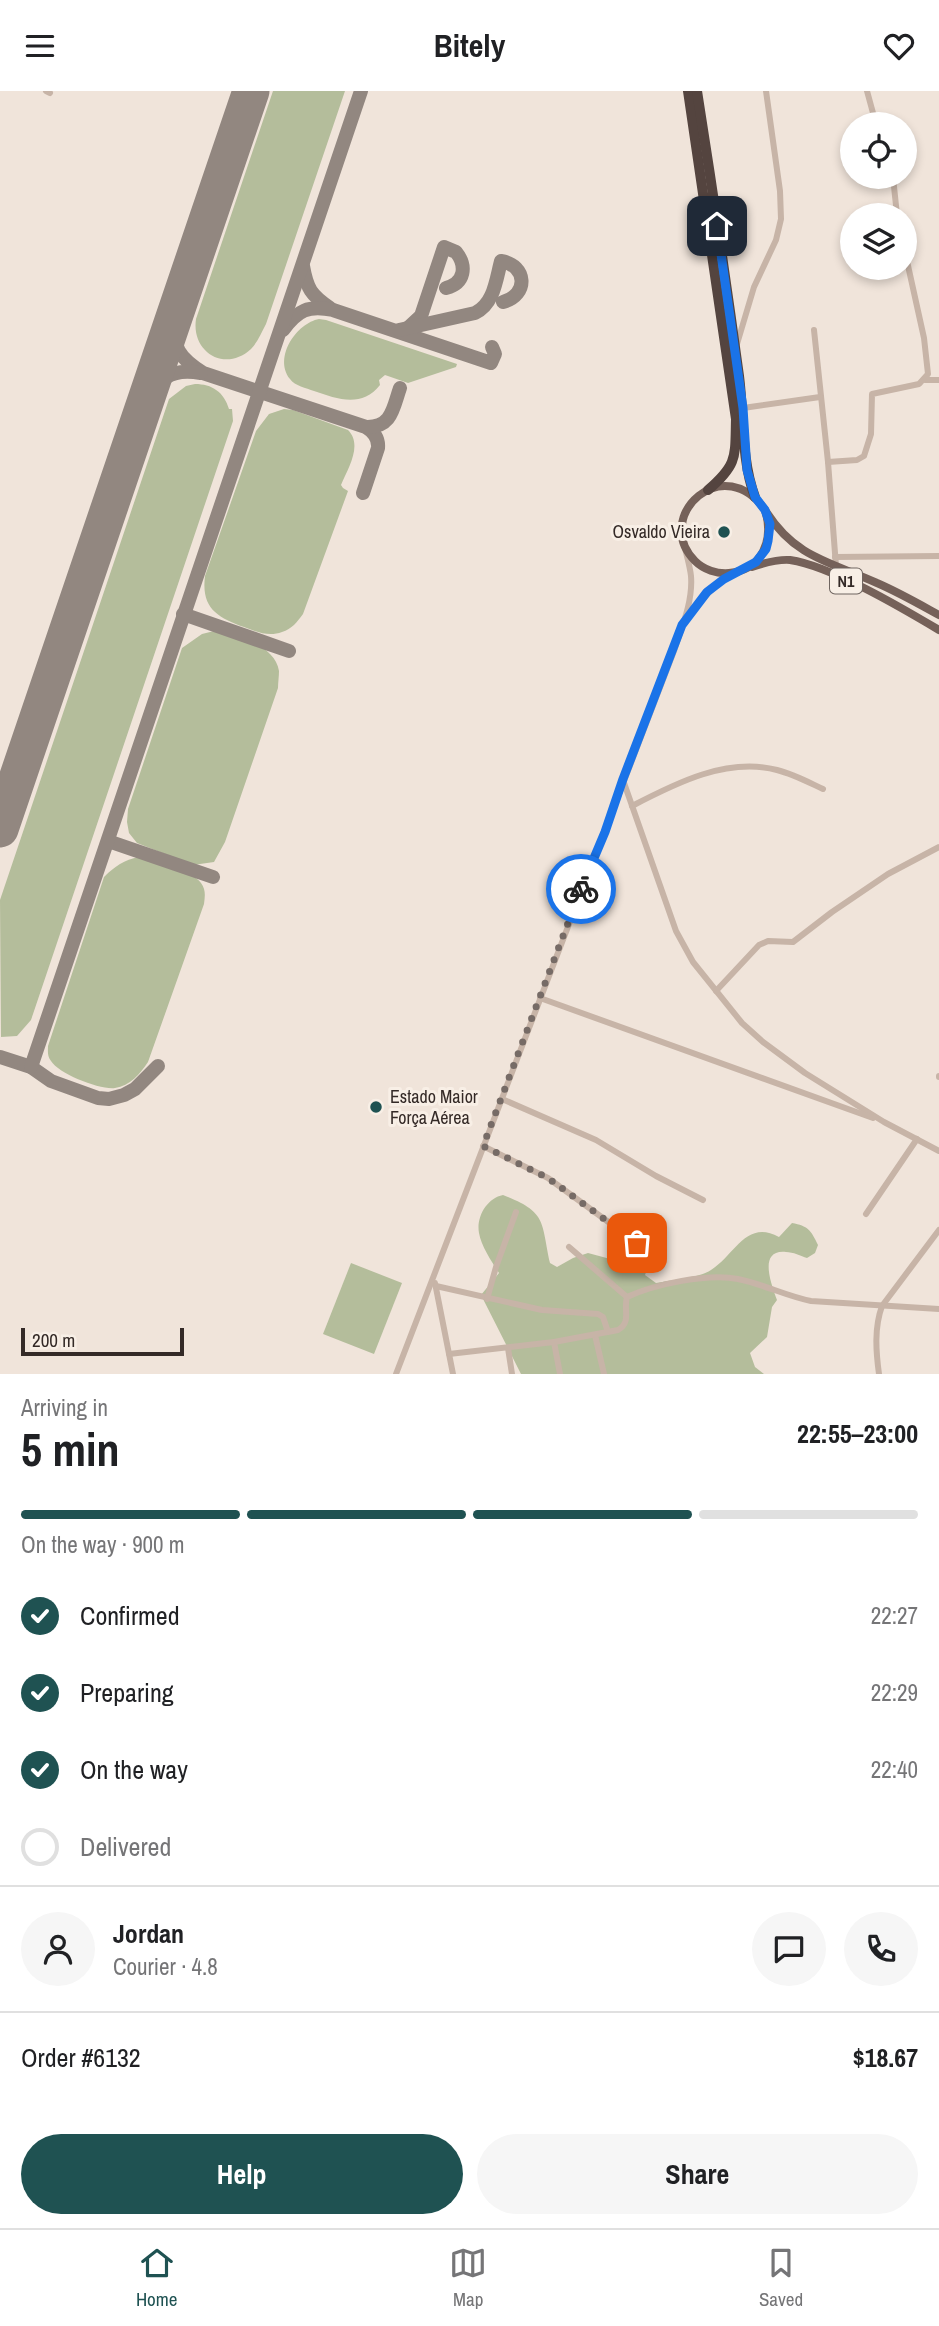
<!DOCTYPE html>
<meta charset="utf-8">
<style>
:root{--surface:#fff;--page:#f6f6f6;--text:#202124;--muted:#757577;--line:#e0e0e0;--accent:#1f5252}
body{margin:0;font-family:"Archivo Narrow",sans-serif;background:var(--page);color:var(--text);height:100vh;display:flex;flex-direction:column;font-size:26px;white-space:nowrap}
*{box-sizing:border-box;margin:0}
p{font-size:23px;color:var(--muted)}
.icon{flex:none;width:38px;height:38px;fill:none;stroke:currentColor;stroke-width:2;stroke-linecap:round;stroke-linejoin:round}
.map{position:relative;height:1283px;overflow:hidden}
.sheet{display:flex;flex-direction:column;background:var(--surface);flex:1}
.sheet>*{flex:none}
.buttons{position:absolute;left:840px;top:21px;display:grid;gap:14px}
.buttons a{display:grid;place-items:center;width:77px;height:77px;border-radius:50%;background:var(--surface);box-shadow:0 4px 10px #0003;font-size:35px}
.scale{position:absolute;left:21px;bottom:18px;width:163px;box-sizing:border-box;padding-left:7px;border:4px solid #342a27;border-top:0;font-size:19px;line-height:24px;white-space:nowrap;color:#342a27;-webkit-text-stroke:5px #f8efe6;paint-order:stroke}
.pin{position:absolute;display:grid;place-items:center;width:60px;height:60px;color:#fff;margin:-30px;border-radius:14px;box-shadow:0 4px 10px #0006}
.courier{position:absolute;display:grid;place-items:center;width:70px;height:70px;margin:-35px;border:5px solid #1a73e8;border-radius:50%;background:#fff;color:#222;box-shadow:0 2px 9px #0007}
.overview em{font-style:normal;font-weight:700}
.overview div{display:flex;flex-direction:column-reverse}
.overview{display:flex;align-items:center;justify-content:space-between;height:119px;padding:0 21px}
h1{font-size:46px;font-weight:700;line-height:52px}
.bar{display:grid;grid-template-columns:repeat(4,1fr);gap:10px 7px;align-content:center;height:84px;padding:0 21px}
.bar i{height:9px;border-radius:5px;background:var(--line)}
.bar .current{background:var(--accent)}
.bar p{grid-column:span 4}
.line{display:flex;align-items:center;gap:18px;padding:0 21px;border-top:2px solid var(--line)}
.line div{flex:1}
.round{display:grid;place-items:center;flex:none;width:74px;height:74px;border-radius:37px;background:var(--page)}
ol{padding:0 21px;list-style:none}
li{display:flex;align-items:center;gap:21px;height:77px}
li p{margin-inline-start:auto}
li .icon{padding:7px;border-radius:50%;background:var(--accent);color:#fff;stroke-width:4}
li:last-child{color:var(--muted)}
li i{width:38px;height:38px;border:4px solid var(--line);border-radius:50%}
.cta{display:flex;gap:14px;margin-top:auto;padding:14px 21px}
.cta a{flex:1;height:80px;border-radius:42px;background:var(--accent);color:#fff;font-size:28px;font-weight:700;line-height:80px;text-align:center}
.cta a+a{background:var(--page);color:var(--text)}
header{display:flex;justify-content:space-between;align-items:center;height:91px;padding:0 21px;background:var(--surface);font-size:32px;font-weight:700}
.dock{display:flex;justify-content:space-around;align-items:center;height:98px;border-top:2px solid var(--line);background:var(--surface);font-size:19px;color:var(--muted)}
.dock a{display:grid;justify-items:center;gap:4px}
.dock .current{color:var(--accent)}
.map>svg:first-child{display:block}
.green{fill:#b4bd9b}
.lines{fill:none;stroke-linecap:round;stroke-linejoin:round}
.taxiway{stroke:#928780;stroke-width:14}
.runway{stroke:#928780;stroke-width:37}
.minor{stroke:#c7b4a7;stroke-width:6}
.major{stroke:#756159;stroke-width:8}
.highway{stroke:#54443f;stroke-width:10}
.done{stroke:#766b66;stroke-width:7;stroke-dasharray:0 12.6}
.route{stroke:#1a73e8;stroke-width:9}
.poi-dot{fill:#1f5252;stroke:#f8efe6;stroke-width:2.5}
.labels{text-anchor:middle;stroke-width:6;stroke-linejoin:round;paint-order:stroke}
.shield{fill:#f8efe6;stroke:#6f6560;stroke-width:2}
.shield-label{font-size:16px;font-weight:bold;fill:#342a27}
.poi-label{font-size:18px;fill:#342a27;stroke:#f8efe6;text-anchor:end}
</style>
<header><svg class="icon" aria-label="menu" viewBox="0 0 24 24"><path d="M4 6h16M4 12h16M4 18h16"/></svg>Bitely<svg class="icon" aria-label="heart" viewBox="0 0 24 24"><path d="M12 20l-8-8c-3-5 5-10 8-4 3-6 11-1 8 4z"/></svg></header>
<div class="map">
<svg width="939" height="1283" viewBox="0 0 939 1283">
<rect width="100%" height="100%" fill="#f0e4da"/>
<!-- green -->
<g class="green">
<path d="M273,0H345L266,233C261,242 258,251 251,258C225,282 191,261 196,228Z"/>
<path d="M319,228L326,229L457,273L456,276L408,292L385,284L379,289L380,294C362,317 337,308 314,300C306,297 295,295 290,288C273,266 297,232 319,228Z"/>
<path d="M195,293C212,293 224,301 229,318H232L233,330L31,929L17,945L1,946L0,809L169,308L186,295Z"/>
<path d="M284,318L293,319L348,339C363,354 348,377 341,394L343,397L348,400L303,523C297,531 292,538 282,541C269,546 257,541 244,536C217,526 201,517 205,485L256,340L269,323Z"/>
<path d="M214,540C235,542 275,554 279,580C279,585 278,592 278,597L225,751L214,771L193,774L137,752L129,742L127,731L128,718L182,557L202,543Z"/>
<path d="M139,766C155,771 192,779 201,792C206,799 205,805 204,813L148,971C140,983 130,995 115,997C100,999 59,983 51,970C47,965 48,960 48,955L104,786C115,775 124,769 139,766Z"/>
<path d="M503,1104C547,1121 541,1130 550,1172L557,1176L573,1167L588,1162L614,1169L622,1165L634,1152L652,1164L645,1184L656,1192C671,1189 699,1187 711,1179C735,1164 746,1128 779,1146L792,1132C808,1135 811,1139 818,1154L815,1162L807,1167C801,1165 793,1161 786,1161C757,1158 772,1195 777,1209L772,1216L767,1246L750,1262L755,1276L764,1283H521L481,1204L499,1182C492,1171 481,1155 479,1142C476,1126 487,1107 503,1104Z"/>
<path d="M351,1172L402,1192L374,1263L323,1243Z"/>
</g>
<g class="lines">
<!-- taxiway -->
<g class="taxiway">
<path d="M303,175C307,198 311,204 330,217"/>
<path d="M174,228C173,257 178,266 203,282L366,336C374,341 379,347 378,357L363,402"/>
<path d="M407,238L421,225L444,156L456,161C467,175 465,192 446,197"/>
<path d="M283,239C298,219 308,214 333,219L491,272L495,263L492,256"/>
<path d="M399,239L475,222C494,213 496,189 501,170C527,174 529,204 503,211"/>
<path d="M145,316C159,289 168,276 201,282"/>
<path d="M366,336C392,337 393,317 400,297"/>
<path d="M183,523L289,560"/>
<path d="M108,750L213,786"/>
<path d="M0,966L31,976L51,990L98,1007L109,1008L124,1004L135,998L158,975"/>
<path d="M31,976L361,0"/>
</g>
<!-- runway -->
<path class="runway" d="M0,738L251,0"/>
<!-- minor -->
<g class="minor">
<path d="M46,0L50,2"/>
<path d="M867,0L876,33"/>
<path d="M893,86L897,124"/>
<path d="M814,239L828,371L836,475"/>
<path d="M737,253L754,196L776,149L781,128L780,100L766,0"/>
<path d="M925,289H939"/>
<path d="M743,317L820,306"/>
<path d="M828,371L857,369L864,365L871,343L872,303L919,293L928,283L924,247L905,161"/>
<path d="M835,466L939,465"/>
<path d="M686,530C702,509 711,495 735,482"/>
<path d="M623,689L676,840L693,871L742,932L763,951L805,982L884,1031L939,1060"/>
<path d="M632,715C676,692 727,666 777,679C793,683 808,691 823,698"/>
<path d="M716,900L759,854L768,850L793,851L832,821L888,783L939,756"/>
<path d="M540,907L873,1027"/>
<path d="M939,986V985"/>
<path d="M502,1008L596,1049L656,1085L703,1109"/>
<path d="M483,1055L548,1087L655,1165"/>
<path d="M866,1123L917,1048"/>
<path d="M569,1156L627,1206"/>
<path d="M435,1192L453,1283"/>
<path d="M436,1195L542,1219L598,1223L603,1226L608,1241"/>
<path d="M487,1208L496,1176L516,1121"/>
<path d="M595,1244L604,1283"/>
<path d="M554,1251L560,1283"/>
<path d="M508,1257L512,1283"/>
<path d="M449,1263L554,1251L618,1239C632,1231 623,1218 627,1206C655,1193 708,1182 738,1188C763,1193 786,1205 811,1210L939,1218"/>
<path d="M396,1283L674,560C682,536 693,510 691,485C690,476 687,466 685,457"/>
<path d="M879,1283C876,1261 874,1237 882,1215L939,1139"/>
</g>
<!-- major -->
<g class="major">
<path d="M765,419C774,448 763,479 729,482C717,483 704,479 695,470C651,426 725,356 767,422C796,467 831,471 877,492C898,501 919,513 939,524"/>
<path d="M752,476C764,472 777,468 790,469C831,475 902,517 939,539"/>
</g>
<!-- highway -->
<g class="highway">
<path d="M688,0L736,328C735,366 738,373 708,399"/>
<path d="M697,0C712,95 726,190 739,285C744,324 741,369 755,406"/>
</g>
</g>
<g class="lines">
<!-- done -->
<path class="done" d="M581,798L483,1055L548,1087L637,1152"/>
<!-- route -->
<path class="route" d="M581,798L605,741L623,688L682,534L707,501L724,488L756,471L766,458L768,450L770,433L765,419L755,406L747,379L743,317L717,135"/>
</g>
<!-- markers -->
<g class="poi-dot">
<circle cx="724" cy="441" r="7"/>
<circle cx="376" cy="1016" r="7"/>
</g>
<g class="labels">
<!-- shield labels -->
<rect class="shield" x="830" y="477.5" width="32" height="25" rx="5"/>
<g class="shield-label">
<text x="846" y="496">N1</text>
</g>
<!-- poi labels -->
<g class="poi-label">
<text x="710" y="447">Osvaldo Vieira</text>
<text x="390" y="1012" text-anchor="start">Estado Maior<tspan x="390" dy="21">Força Aérea</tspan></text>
</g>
</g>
</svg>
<div class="buttons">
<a><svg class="icon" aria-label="locate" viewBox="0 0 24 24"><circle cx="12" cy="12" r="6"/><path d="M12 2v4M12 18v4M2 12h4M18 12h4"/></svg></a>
<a><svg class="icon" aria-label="layers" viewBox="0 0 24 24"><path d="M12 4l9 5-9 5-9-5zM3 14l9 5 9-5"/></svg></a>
</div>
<div class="scale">200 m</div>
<div class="pin" style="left:637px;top:1152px;background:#ea580c"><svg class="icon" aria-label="bag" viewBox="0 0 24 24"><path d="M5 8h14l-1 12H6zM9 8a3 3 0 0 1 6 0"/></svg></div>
<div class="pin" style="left:717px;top:135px;background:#1f2937"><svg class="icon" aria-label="home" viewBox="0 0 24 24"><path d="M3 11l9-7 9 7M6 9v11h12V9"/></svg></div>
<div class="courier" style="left:581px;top:798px"><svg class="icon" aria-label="bike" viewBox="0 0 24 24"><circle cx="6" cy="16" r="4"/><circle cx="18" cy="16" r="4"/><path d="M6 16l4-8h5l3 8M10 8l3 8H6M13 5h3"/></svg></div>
</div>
<section class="sheet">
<div class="overview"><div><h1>5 min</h1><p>Arriving in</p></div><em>22:55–23:00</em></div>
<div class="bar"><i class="current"></i><i class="current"></i><i class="current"></i><i></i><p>On the way · 900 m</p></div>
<ol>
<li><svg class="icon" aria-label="check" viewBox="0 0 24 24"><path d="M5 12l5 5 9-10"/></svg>Confirmed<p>22:27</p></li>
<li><svg class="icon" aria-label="check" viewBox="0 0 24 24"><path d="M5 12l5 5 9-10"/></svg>Preparing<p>22:29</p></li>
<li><svg class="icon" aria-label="check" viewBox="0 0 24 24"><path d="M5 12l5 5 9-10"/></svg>On the way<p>22:40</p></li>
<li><i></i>Delivered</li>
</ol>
<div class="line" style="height:126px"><a class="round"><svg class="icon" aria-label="person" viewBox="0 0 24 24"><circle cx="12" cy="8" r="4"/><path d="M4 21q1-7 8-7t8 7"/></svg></a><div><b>Jordan</b><p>Courier · 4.8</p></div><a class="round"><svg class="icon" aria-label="chat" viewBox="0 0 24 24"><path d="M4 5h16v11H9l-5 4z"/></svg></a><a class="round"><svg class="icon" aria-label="phone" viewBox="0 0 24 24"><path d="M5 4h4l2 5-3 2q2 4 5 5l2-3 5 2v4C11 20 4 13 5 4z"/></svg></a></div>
<div class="line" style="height:91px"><div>Order #6132</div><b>$18.67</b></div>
<div class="cta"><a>Help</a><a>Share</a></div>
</section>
<nav class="dock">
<a class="current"><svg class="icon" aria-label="home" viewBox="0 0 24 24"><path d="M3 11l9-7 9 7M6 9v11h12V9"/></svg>Home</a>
<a><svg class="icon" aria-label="map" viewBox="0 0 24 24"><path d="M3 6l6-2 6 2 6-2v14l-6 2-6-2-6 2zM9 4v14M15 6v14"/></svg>Map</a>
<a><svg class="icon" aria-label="saved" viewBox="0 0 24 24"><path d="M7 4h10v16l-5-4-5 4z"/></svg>Saved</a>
</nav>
